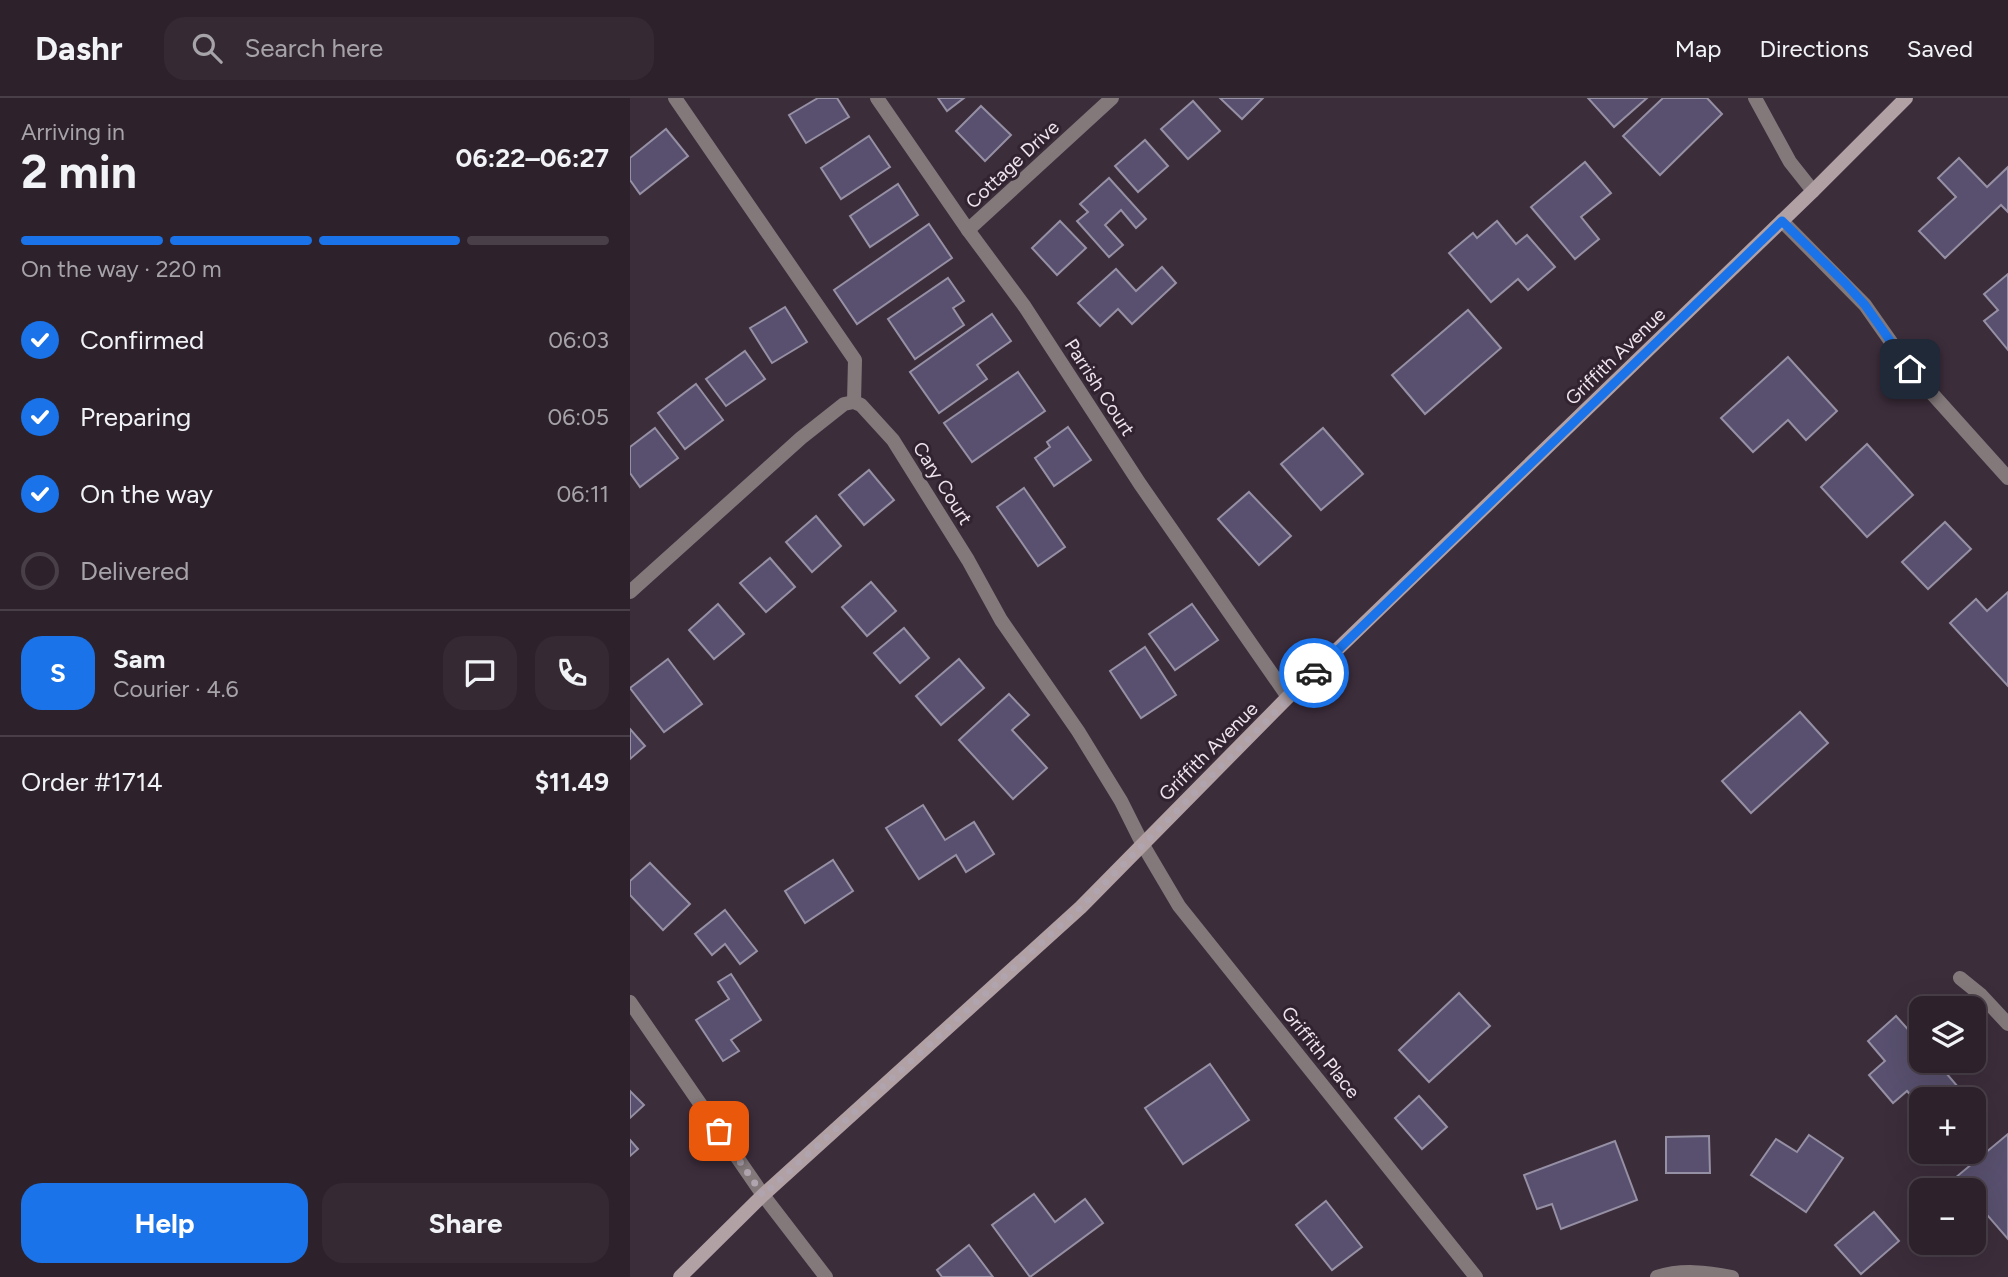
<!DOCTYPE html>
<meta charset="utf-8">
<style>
:root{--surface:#2d222c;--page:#352a34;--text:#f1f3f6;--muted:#a7a4a9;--line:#483f48;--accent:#1a73e8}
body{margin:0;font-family:Figtree,sans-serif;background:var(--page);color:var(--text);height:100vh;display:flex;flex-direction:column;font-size:26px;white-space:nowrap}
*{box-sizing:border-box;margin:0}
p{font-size:23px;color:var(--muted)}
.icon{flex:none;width:38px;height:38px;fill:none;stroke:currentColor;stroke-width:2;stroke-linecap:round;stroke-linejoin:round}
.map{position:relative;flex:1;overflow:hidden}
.side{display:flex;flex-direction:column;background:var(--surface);width:630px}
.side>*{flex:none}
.buttons{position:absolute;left:1279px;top:898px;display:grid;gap:14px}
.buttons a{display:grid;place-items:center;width:77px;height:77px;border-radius:14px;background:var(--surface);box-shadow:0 7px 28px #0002,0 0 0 2px var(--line);font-size:35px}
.pin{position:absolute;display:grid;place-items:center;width:60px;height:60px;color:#fff;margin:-30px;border-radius:14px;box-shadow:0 4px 10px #0006}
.courier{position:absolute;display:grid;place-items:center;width:70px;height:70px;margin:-35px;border:5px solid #1a73e8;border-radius:50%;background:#fff;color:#222;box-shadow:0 2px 9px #0007}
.headline em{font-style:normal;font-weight:700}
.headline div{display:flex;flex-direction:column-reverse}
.headline{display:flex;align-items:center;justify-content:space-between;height:119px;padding:0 21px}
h1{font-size:46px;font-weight:700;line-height:52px}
.bar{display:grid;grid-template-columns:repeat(4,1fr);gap:10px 7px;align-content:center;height:84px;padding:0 21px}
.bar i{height:9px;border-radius:5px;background:var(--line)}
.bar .on{background:var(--accent)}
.bar p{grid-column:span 4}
.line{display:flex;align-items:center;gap:18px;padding:0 21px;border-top:2px solid var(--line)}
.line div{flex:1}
.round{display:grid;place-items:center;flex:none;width:74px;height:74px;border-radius:21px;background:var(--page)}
ol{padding:0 21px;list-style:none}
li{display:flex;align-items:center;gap:21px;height:77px}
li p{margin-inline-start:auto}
li .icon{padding:7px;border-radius:50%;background:var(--accent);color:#fff;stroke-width:4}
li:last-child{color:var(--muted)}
li i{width:38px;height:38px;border:4px solid var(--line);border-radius:50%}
.action{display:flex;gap:14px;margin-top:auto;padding:14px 21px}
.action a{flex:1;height:80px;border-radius:21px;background:var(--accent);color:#fff;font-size:28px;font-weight:700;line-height:80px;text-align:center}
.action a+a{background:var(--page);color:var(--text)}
header{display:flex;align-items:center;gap:42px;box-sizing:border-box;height:98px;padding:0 35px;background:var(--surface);border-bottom:2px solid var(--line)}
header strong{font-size:33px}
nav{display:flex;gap:38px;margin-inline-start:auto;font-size:24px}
.search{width:490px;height:63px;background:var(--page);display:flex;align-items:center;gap:18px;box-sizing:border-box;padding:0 24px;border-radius:21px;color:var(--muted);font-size:26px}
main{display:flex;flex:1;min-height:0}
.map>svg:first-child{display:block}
.building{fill:#58506e;stroke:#9690a5;stroke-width:2}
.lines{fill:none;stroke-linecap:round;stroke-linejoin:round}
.lane{stroke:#83797b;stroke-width:14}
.street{stroke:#83797b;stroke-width:14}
.secondary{stroke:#b1a0a4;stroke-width:14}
.done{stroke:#b0a4af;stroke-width:7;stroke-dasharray:0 12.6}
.route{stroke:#1a73e8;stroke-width:9}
.labels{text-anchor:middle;stroke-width:6;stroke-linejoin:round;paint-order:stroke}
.street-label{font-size:19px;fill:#eee4ed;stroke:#322330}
</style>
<header>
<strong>Dashr</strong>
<div class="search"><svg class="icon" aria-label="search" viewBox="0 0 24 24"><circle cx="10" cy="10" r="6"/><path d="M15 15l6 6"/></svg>Search here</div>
<nav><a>Map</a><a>Directions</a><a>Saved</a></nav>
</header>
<main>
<section class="side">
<div class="headline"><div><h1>2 min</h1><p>Arriving in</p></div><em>06:22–06:27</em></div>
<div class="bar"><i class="on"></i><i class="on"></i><i class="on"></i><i></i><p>On the way · 220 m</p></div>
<ol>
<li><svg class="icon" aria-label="check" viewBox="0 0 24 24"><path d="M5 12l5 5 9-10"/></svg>Confirmed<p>06:03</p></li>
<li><svg class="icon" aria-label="check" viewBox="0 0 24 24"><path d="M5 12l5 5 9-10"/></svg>Preparing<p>06:05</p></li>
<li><svg class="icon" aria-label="check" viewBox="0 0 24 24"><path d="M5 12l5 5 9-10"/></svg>On the way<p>06:11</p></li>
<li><i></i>Delivered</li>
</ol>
<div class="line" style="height:126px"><b class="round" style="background:var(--accent);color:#fff">S</b><div><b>Sam</b><p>Courier · 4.6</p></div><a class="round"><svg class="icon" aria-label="chat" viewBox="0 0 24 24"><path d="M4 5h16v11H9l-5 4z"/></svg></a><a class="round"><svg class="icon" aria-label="phone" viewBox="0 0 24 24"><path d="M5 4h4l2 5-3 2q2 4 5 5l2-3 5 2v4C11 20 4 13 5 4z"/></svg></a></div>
<div class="line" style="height:91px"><div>Order #1714</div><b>$11.49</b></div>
<div class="action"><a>Help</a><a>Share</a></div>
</section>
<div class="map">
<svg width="1378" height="1179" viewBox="0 0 1378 1179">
<rect width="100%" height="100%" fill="#3c2d3b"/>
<!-- building -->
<g class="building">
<path d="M188,0H207L219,19L176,45L159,17Z"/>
<path d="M308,0H334L317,13Z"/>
<path d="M590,0H633L612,21Z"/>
<path d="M958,0H1017L984,29Z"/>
<path d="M1033,0H1077L1092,16L1030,77L993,38Z"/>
<path d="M563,3L590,33L558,61L531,31Z"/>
<path d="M351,8L381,37L355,63L326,33Z"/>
<path d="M36,31L58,58L10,96L0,82V60Z"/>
<path d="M239,38L260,69L211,101L191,70Z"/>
<path d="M515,42L538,68L508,94L485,68Z"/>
<path d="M1329,60L1357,89L1378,69V114L1371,107L1315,160L1289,133L1326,99L1308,80Z"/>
<path d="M955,64L981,95L951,119L969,141L945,161L901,109Z"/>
<path d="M479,80L516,121L506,130L491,112L475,127L493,147L479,159L447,123L458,114L450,106Z"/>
<path d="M268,86L288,117L240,149L220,118Z"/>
<path d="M430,123L456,150L427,177L402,150Z"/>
<path d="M867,123L886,146L897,137L925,169L898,192L888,181L861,204L819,155L843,135L847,140Z"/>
<path d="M299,126L322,160L227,226L204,192Z"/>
<path d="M532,169L546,185L502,226L488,211L470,228L448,205L486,171L506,193Z"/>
<path d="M1378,176V252L1354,223L1368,212L1354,196Z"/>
<path d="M318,180L334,203L323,210L334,227L285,261L258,221Z"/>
<path d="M155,209L177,244L142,265L120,230Z"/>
<path d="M838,212L871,250L795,316L762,277Z"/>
<path d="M362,216L381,243L347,267L357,281L309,315L280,274Z"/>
<path d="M115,253L135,281L96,308L76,281Z"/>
<path d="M1158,259L1207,313L1176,342L1158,322L1123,354L1091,320Z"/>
<path d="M388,274L415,313L342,364L314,325Z"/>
<path d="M66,286L93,322L55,351L28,315Z"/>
<path d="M438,329L461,362L424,388L405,360L420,349L417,344Z"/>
<path d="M25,330L48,360L10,389L0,375V349Z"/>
<path d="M693,330L733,376L691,412L651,366Z"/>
<path d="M1237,346L1283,397L1237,439L1191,389Z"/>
<path d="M239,372L264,402L234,427L209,397Z"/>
<path d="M394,390L435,449L408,468L367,409Z"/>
<path d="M619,394L661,438L629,467L588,421Z"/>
<path d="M186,418L211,448L182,474L156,444Z"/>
<path d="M1315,424L1341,451L1298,491L1272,464Z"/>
<path d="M140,460L165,489L136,514L110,485Z"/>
<path d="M241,484L266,513L237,538L212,509Z"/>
<path d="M1378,494V588L1320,525L1346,501L1357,513Z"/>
<path d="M88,506L114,536L84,561L59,532Z"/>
<path d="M562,506L588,542L545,572L519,536Z"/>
<path d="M274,530L299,560L270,585L244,555Z"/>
<path d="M515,549L546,597L511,620L480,573Z"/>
<path d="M38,561L72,606L34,634L0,590Z"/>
<path d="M329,561L354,590L311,627L286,598Z"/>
<path d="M379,596L399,617L382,632L417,670L383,701L329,642Z"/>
<path d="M1170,614L1198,645L1121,715L1092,683Z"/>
<path d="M0,631L15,648L0,661Z"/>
<path d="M293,707L315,742L344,724L364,756L336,774L326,757L289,781L256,730Z"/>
<path d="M203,762L223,793L175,825L155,793Z"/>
<path d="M20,765L60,806L33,832L0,797V783Z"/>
<path d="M95,812L127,853L110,866L95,846L82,857L65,836Z"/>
<path d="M101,876L131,922L101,942L109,953L93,963L66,922L99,901L88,884Z"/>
<path d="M829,895L860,928L799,984L769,952Z"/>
<path d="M1266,918L1292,947V962H1305L1334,996L1329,1001H1292V1010L1277,993L1263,1005L1239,977L1255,963L1238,943Z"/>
<path d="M580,966L619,1022L553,1066L515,1010Z"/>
<path d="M0,993L14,1007L0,1020Z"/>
<path d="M789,998L817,1029L792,1051L765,1020Z"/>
<path d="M1378,1036V1141L1344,1102V1092H1336L1325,1080Z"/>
<path d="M1179,1037L1213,1060L1176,1114L1121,1077L1146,1041L1167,1054Z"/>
<path d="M1079,1038L1080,1075H1036V1039Z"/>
<path d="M0,1042L8,1051L0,1058Z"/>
<path d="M985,1043L1007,1102L931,1131L922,1106L907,1111L894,1077Z"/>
<path d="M404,1096L425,1124L455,1101L473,1125L400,1179L362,1127Z"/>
<path d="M696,1103L732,1149L702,1172L666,1127Z"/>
<path d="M1244,1114L1269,1143L1231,1176L1205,1147Z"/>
<path d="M339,1147L363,1179H312L307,1172Z"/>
</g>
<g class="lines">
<!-- lane -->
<path class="lane" d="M45,0L225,262L224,304"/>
<!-- street -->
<g class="street">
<path d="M247,0L338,132L395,209L510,386L658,599"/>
<path d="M1125,0L1160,64L1183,93"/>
<path d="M1152,123L1235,207L1280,271L1378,380"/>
<path d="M338,132L482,0"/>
<path d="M0,494L171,340L214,306L224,304L231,307L263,342L338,462L371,522L448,633L491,703L513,747L549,808L846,1179"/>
<path d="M1330,880L1351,897L1378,926"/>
<path d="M0,904L133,1097L196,1179"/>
<path d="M1027,1179C1051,1171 1077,1174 1102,1179"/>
</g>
<!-- secondary -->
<path class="secondary" d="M50,1179L133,1097L451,809L658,599L1183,93L1276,0"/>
</g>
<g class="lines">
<!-- done -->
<path class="done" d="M89,1033L133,1097L451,809L684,575"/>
<!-- route -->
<path class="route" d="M684,575L1152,123L1215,185L1235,207L1280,271"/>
</g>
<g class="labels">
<!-- street labels -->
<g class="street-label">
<text transform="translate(382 66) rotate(-43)" y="7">Cottage Drive</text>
<text transform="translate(985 258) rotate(-44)" y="7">Griffith Avenue</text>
<text transform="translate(470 289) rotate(57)" y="7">Parrish Court</text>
<text transform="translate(313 385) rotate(58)" y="7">Cary Court</text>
<text transform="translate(578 653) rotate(-45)" y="7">Griffith Avenue</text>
<text transform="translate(691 954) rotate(51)" y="7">Griffith Place</text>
</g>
</g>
</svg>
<div class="buttons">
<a><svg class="icon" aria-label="layers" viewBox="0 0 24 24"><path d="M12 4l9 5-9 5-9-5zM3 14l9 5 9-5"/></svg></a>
<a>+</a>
<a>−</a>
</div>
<div class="pin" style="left:89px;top:1033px;background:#ea580c"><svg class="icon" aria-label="bag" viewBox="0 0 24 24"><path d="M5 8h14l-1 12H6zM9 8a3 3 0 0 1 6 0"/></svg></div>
<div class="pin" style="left:1280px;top:271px;background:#1f2937"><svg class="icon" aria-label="home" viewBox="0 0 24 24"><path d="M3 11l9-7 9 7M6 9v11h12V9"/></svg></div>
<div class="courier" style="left:684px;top:575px"><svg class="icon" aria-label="car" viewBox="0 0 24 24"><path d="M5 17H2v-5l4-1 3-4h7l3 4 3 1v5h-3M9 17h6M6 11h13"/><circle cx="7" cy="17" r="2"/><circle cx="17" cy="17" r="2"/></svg></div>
</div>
</main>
